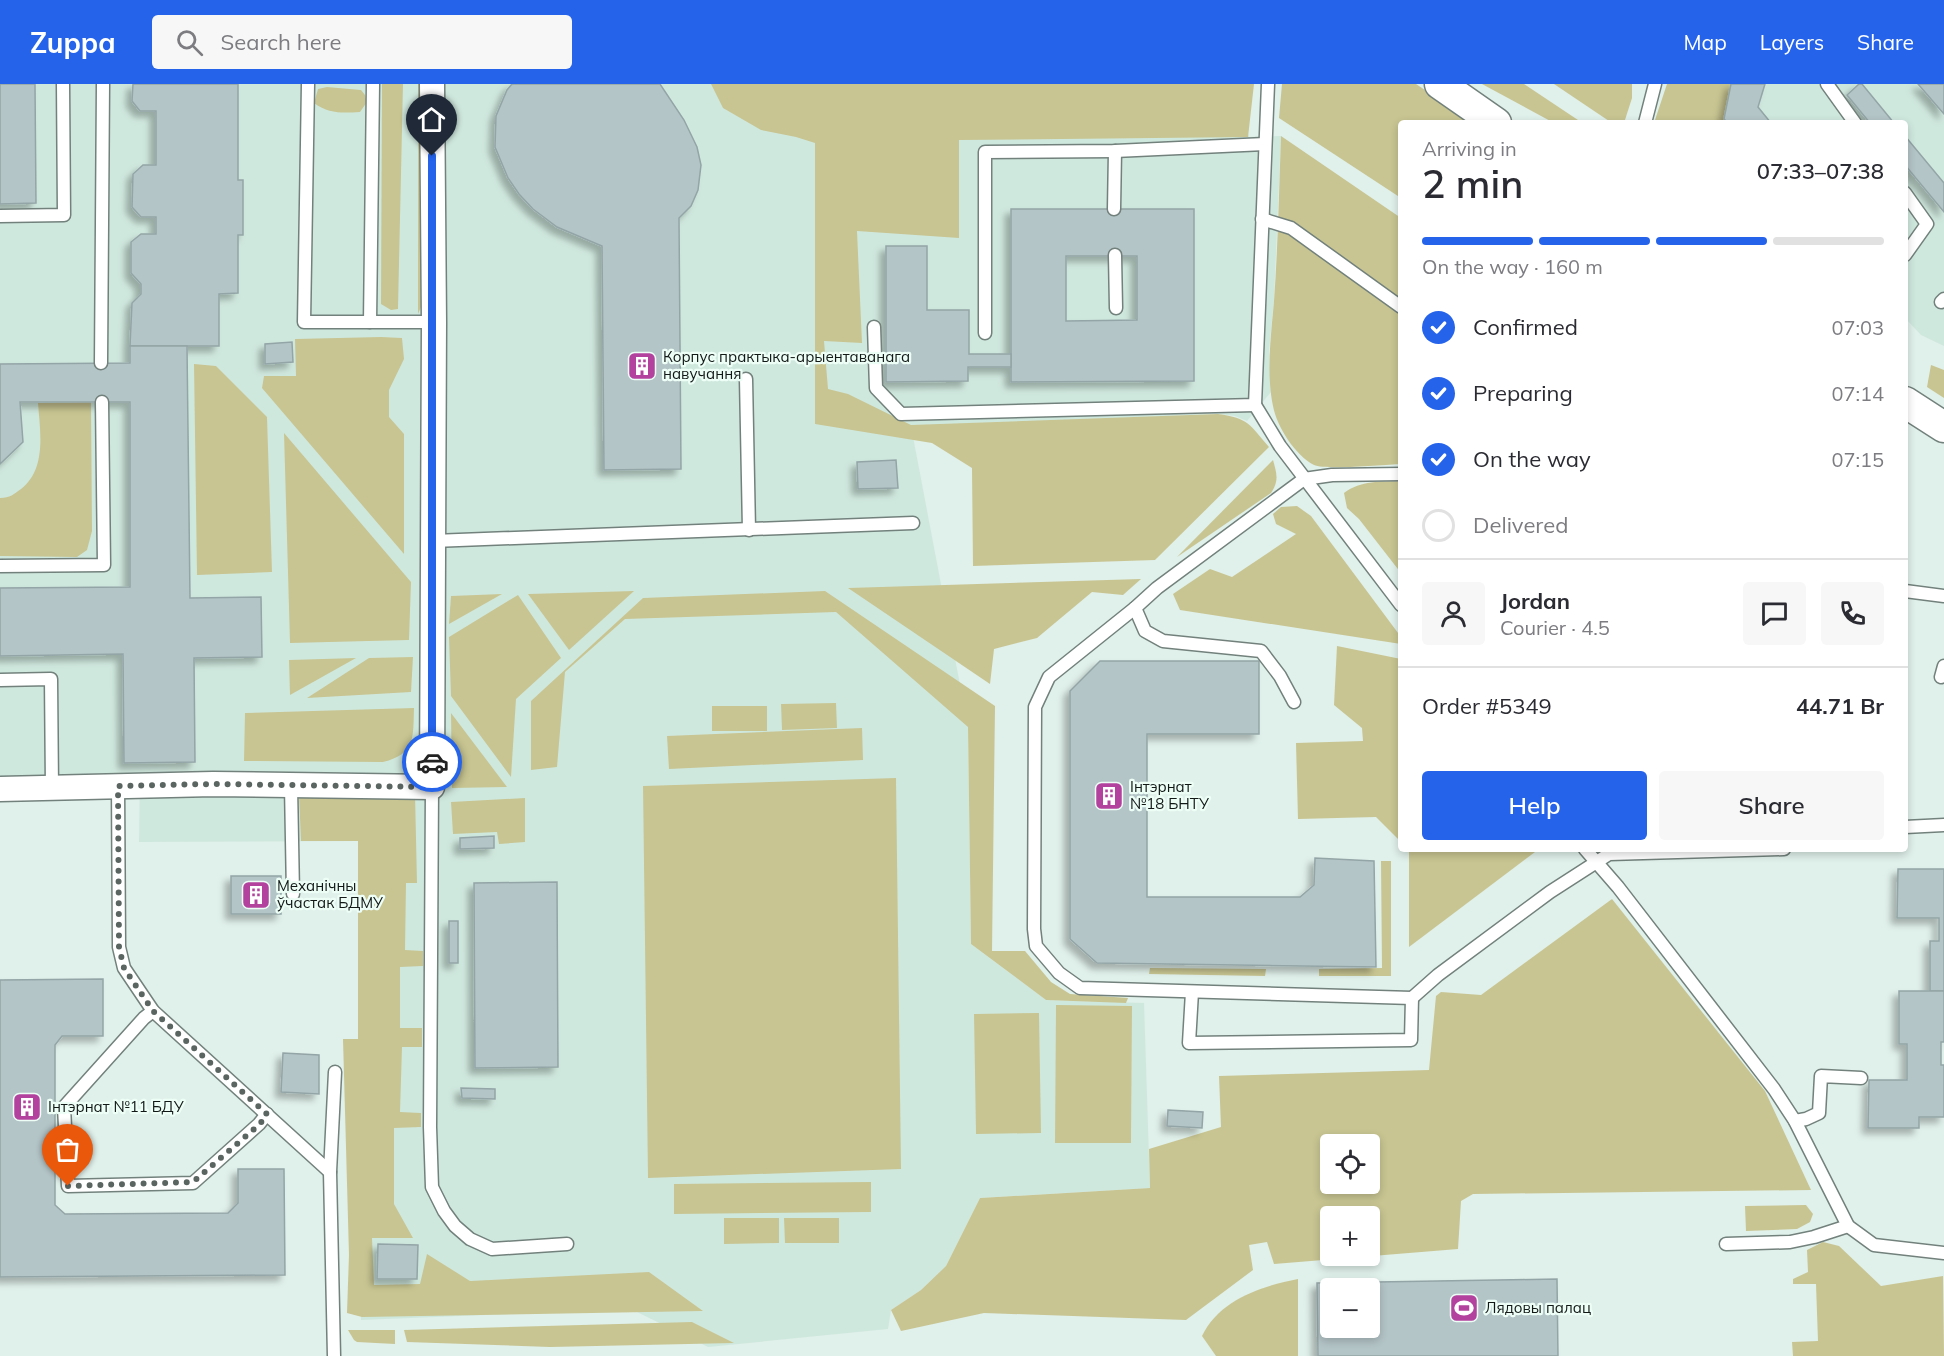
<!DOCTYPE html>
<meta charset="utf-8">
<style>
:root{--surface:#fff;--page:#f7f7f7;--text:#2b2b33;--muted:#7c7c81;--line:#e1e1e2;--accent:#2563eb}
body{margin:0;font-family:Mulish,sans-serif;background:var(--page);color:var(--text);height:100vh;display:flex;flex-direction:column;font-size:22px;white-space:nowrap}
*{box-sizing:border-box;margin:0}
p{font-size:20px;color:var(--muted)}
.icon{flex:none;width:33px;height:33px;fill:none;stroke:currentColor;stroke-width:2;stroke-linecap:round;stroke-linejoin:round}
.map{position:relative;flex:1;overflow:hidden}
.sheet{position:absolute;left:1398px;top:36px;width:510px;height:732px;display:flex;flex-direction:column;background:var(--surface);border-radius:6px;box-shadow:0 3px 9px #0003}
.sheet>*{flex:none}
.buttons{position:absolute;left:1320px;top:1050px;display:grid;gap:12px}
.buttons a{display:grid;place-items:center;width:60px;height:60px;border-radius:6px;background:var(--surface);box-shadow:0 3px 9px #0003;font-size:30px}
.pin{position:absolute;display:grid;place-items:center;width:51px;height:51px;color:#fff;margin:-62px -26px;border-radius:50% 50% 50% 0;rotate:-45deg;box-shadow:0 0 6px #0007}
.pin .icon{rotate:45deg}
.courier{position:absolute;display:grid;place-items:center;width:60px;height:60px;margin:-30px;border:4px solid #2563eb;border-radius:50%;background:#fff;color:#222;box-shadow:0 2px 8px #0007}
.headline em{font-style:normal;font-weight:600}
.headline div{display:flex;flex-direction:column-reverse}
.headline{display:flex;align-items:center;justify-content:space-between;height:102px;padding:0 24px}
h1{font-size:39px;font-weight:600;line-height:45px}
.bar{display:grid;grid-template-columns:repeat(4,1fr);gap:9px 6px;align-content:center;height:72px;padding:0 24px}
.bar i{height:8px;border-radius:4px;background:var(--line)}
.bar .on{background:var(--accent)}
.bar p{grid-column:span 4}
.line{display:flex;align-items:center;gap:15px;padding:0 24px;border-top:2px solid var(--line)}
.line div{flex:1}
.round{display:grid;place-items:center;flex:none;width:63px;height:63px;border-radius:6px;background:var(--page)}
ol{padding:0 24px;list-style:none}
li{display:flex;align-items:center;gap:18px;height:66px}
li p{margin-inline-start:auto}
li .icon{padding:6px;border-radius:50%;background:var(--accent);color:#fff;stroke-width:4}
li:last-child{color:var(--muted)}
li i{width:33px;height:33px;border:3px solid var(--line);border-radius:50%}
.button{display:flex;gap:12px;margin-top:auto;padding:12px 24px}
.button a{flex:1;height:69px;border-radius:6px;background:var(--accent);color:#fff;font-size:24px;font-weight:600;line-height:69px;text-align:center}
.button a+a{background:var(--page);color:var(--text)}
header{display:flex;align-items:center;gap:36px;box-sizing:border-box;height:84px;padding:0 30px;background:var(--accent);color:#fff}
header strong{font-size:28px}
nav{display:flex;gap:33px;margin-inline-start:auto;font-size:21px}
.search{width:420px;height:54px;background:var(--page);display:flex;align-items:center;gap:15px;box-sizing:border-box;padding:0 21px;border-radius:6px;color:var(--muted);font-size:22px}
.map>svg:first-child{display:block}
.built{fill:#cfe8de}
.green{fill:#c8c592;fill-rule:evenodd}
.building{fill:#b4c5c7;stroke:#94a5a7;stroke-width:1.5;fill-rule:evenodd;filter:url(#shadow)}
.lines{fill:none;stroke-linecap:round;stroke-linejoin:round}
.service-casing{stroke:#72817c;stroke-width:15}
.minor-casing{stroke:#72817c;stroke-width:27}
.tertiary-casing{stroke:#72817c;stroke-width:33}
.service{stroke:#fff;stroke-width:12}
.minor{stroke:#fff;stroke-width:24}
.tertiary{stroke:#fff;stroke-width:30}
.done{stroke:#5a6460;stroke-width:6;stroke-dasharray:0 10.8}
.route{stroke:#2563eb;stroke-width:8}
.labels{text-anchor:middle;stroke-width:4.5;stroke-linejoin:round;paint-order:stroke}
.poi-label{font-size:15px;fill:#121816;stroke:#edfef7;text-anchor:start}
</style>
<header>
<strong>Zuppa</strong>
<div class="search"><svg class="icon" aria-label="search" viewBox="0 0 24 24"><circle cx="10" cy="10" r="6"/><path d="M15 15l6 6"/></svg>Search here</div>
<nav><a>Map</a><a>Layers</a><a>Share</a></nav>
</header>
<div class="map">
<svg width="1944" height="1272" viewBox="0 0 1944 1272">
<defs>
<filter id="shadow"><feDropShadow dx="-5.5" dy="5.5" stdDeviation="3" flood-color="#0004"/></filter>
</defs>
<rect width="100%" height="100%" fill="#e0f0ea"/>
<!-- built -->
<g class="built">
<path d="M0,0H1215L1240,18L1249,53L1281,52L1274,216L1269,267L1271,308L1247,337L1235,332L1218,330L911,342L968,643L971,860L1046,916L1144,919L1150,1104L980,1114L946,1182L921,1206L891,1226L888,1245L708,1263L631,1225L361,1236L358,757L139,758L140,690L0,692Z"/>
<path d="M1731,0H1944V262L1921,251L1905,234V39H1728L1724,35Z"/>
</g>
<!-- green -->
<g class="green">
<path d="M382,0H403L398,225L391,226L381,220Z"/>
<path d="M418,0H423L424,216L418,230Z"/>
<path d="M711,0H1254L1248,53L959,56V154L857,147L862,259L824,257L828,305L848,310L911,341L1218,330C1249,334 1250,341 1269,363L1155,476L973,482L972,384L932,359L815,340V59L796,53L761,46L723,24Z"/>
<path d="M1282,0H1416L1474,39H1401V114L1279,34Z"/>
<path d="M1482,0H1524L1578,36L1575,39H1554Z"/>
<path d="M1554,0H1632V14L1624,39H1612Z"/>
<path d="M1667,0H1731L1724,35L1728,39H1654Z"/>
<path d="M327,3L361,6L365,11L367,18L360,28C342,29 329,30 314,19L318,5Z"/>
<path d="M1281,52L1401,134V380C1385,381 1325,386 1314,381C1295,371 1277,343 1273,322C1266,288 1271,252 1274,217C1278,162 1279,107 1281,52Z"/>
<path d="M381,253L402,254L404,275L389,306V333L404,350V470L262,304L264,292H296L295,255Z"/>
<path d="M194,280L216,282L267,333L272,488L197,491Z"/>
<path d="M1931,281L1944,286V314L1927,303Z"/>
<path d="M91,318L92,447L87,466L77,473L0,472V414C10,414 14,410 21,405C47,385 40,347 38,319Z"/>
<path d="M284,349L411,498L409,556L290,559Z"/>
<path d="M1273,376C1277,390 1279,397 1271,409L1177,473Z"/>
<path d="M1401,397V489L1359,435L1347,424L1344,409C1361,396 1381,398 1401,397Z"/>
<path d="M1297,422L1311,432L1401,553V560L1180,526L1173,510L1210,485L1232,493L1296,450L1276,440L1273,430L1281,423Z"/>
<path d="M1141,495L1123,511L1092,508L1037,554L994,565L990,600L848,504Z"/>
<path d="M634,507L569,566L528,510Z"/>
<path d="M825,507L995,622L992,867H1025L1051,898L1070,910L1128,914L1126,919L1046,916L971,860L968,643L836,528L625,535L565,588L557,683L531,686V617L643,514Z"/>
<path d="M502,510L449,540L451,512Z"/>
<path d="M518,511L561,574L516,615L511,693L451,612L449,553Z"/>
<path d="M1337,562L1401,575V758L1376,733L1298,735L1296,659L1363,657L1362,644L1334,621Z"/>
<path d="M413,573L411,608L307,614L369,574Z"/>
<path d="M356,574L290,611L289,576Z"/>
<path d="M836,619L837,644L782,646L781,620Z"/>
<rect x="712" y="622" width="55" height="25"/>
<path d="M414,624C413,653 416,670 383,678L244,677L245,629Z"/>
<path d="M451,629L507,703L452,704Z"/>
<path d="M862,644L863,676L669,685L667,652Z"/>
<path d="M896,694L901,1085L648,1094L643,702Z"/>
<path d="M415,709L417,799H406L405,866L423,867V882L400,883V944H422V963H402L400,1028L421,1029V1043L394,1044V1120L413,1154H372L374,1201L420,1200L427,1170L470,1197L649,1188L703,1227L362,1233L347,1229L349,1171L343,955H358V757H301L299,711Z"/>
<path d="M525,714V758L499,760L497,748L453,750L451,718Z"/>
<path d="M1409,765H1539L1409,863Z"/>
<path d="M1381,777H1391V892H1319V885L1382,884Z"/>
<path d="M1612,815L1765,1007L1811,1106L1473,1110L1461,1117L1458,1165L1274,1180L1267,1158L1249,1161L1253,1186L1186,1236L984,1229L901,1247L891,1226L921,1206L946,1182L980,1114L1150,1104L1149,1065L1221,1043L1219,992L1429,986L1436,912L1441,908L1481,911ZM1370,1060V1100H1330V1060ZM1330,1132H1370V1172H1330Z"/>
<path d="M1150,884L1266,885L1265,892L1149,890Z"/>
<path d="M1056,921L1132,922L1131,1059H1055Z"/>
<path d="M1039,929L1041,1049L976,1050L974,930Z"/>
<path d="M871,1098V1128L674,1130V1100Z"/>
<path d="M1806,1121L1813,1130L1810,1138L1797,1145L1746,1147L1745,1122Z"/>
<path d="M724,1134H779V1159L724,1160Z"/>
<path d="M784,1134H839V1159H785Z"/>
<path d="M1823,1158L1839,1162L1881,1202L1943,1192L1944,1272H1793L1792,1258L1818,1257L1816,1200H1793V1195L1808,1188L1807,1166Z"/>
<path d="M1298,1195V1272H1216L1202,1252C1219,1216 1261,1202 1298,1195Z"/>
<path d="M692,1238L734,1259L550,1263L407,1258L404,1246Z"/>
<path d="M348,1246H395V1260L357,1258L354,1256Z"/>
</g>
<!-- building -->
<g class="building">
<path d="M0,0H35L36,119L0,120Z"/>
<path d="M133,0H238V96H243V151H238V209L219,210V262H130L132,219L141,210V200L131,189V158L141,150H156V133H141L132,123L133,90L143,81H156V27H140L132,17Z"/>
<path d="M512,0H660L684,36L697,63L701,81L698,106L691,122L679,134L681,385L604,386L602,162L557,143L533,125L519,110L508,94L495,63L496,32L507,6Z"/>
<path d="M1731,0H1765L1758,23L1771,39H1728L1724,35Z"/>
<path d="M1859,0H1862L1894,39H1870L1847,11Z"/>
<path d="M1918,0H1944V30Z"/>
<path d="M1905,52L1944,99V128L1905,81Z"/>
<path d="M1011,125H1194V297L1011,298ZM1066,172H1137V236L1066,237Z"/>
<path d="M886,162H927V226H969V270H1011V283H968V297L886,298Z"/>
<path d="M292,258L293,278L265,280V260Z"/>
<path d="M130,262H187L190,514L261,513L262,573L194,574L195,678L124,679L123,570L0,572V504L130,503V318H20L23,358L0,380V280L130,279Z"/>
<path d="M896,376L898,404L858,405L857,378Z"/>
<path d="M1100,577H1259V650H1147V813H1300L1314,801L1315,774L1374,777L1376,883L1097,879L1070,855V607Z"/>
<path d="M494,752V764L460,765V754Z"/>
<path d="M1898,785H1944V907H1930V857H1939V834H1897Z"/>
<rect x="231" y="792" width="50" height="38"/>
<path d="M557,798L558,983L475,984L474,799Z"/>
<rect x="449" y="837" width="9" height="42"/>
<path d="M103,895V952H62L55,961V1121L65,1130L228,1129L238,1119V1085H284L285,1191L0,1193V896Z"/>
<path d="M1899,907H1944V958H1941V981H1944V1033H1919V1044H1868L1869,996H1907V960H1899Z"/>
<path d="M283,969L319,971V1010L281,1008Z"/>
<path d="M461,1004L495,1005V1015L462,1014Z"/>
<path d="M1168,1026L1203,1028L1202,1044L1167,1042Z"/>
<path d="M378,1160L418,1161L417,1195H377Z"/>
<path d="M1557,1195L1558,1272H1318L1317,1199ZM1330,1204H1370V1244H1330Z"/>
</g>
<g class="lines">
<!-- service casing -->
<g class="service-casing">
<g id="service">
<path d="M308,0L304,238H434"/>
<path d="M1827,0L1855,39"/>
<path d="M1645,39L1655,0"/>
<path d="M1905,109L1927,140L1905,171"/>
<path d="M1114,125L1115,67"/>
<path d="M0,132L64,131L63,0"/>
<path d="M1262,135L1291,144L1401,223"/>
<path d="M1115,171L1116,224"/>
<path d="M1941,218L1944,215"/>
<path d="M370,238L373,0"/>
<path d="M874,243L876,304L901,330L1255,321L1268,0"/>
<path d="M985,249V68L1115,67L1265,60"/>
<path d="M101,279L103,0"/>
<path d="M746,295L749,446"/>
<path d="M1255,321L1280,362L1401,521"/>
<path d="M433,457L913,439"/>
<path d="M0,482L104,481L102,318"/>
<path d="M1905,507L1944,512"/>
<path d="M1135,524L1049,593L1035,623L1034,845L1036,862L1059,889L1080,904L1412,914L1438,891L1550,808L1609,770L1784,765"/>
<path d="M1941,593L1944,582"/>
<path d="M0,596L51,595L52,705"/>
<path d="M1294,618L1280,592L1261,567L1163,557L1145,547L1135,524L1157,504L1304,395L1332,391L1401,390"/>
<path d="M118,702L119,863L124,884L153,927L330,1088"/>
<path d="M291,702L293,810"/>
<path d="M432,703L430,1043L432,1103L444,1127L455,1142L470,1155L492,1165L567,1160"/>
<path d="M1905,743L1944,741"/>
<path d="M1585,765L1618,803L1774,1005L1795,1037L1848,1142L1874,1161L1944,1169"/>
<path d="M1192,908L1189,959L1411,956L1412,914"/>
<path d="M153,927L144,934L64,1023L68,1102L193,1099L259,1040L267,1030"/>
<path d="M1795,1037L1806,1035L1819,1029L1821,992L1861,994"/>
<path d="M1726,1160L1790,1158L1814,1153L1848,1142"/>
<path d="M334,1272L330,1088L335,988"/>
</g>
</g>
<!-- minor casing -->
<g class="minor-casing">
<path id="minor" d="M0,705L213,700L432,703L434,238L432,0"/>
</g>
<!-- tertiary casing -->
<g class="tertiary-casing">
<g id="tertiary">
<path d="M1440,0L1496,39"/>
<path d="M1905,318L1944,343"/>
</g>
</g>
<!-- service -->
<use href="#service" class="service"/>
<!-- minor -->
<use href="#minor" class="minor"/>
<!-- tertiary -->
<use href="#tertiary" class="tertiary"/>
</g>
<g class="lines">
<!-- done -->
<path class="done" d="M68,1102L193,1098L260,1040L267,1030L153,927L124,884L119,863L118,702L213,700L432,703V678"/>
<!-- route -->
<path class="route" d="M432,72V678"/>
</g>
<!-- icons -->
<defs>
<g id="building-square" transform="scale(1.5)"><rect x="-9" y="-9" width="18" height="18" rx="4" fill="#b2429e" stroke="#edfef7"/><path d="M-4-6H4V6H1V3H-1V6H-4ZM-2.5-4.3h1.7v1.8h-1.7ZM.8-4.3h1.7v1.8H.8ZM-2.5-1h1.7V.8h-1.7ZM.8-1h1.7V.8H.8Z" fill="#fff"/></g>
<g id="stadium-square" transform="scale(1.5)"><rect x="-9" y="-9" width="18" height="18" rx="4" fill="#b2429e" stroke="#edfef7"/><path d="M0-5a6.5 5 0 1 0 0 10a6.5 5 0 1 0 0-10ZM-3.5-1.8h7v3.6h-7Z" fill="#fff"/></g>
</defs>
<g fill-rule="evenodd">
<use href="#building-square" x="642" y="282"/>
<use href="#building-square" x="1109" y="712"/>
<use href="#building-square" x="256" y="811"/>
<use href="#building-square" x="27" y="1023"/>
<use href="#stadium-square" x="1464" y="1224"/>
</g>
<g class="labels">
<!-- poi labels -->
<g class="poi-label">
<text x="663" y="278">Корпус практыка-арыентаванага<tspan x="663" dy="17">навучання</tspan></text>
<text x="1130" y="708">Інтэрнат<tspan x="1130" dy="17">№18 БНТУ</tspan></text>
<text x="277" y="807">Механічны<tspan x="277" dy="17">ўчастак БДМУ</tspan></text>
<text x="48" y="1028">Інтэрнат №11 БДУ</text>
<text x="1485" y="1229">Лядовы палац</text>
</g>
</g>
</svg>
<div class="buttons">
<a><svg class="icon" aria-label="locate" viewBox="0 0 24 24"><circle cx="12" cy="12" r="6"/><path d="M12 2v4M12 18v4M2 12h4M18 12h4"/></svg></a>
<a>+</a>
<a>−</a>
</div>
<div class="pin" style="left:68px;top:1102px;background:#ea580c"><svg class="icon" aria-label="bag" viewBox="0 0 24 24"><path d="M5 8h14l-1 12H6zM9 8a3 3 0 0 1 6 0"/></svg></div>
<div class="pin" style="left:432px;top:72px;background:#1f2937"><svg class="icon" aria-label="home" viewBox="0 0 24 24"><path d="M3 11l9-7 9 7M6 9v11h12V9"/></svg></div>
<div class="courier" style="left:432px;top:678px"><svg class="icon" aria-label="car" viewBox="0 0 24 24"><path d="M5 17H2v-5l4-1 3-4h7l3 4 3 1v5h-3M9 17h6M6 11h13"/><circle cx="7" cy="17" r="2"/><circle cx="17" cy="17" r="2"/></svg></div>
<section class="sheet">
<div class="headline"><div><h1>2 min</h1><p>Arriving in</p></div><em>07:33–07:38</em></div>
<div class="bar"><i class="on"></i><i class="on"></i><i class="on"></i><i></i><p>On the way · 160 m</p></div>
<ol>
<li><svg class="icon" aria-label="check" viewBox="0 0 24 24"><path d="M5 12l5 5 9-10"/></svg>Confirmed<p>07:03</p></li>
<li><svg class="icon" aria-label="check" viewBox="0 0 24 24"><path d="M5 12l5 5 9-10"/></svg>Preparing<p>07:14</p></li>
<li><svg class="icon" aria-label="check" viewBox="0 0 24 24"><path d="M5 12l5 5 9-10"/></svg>On the way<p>07:15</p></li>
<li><i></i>Delivered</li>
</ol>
<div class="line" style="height:108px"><a class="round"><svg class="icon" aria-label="person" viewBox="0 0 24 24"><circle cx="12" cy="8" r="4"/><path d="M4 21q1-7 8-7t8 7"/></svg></a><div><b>Jordan</b><p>Courier · 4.5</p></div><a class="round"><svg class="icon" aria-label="chat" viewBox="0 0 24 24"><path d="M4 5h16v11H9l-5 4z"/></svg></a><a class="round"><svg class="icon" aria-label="phone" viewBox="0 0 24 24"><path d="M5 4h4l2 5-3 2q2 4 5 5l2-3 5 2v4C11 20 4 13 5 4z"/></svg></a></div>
<div class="line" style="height:78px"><div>Order #5349</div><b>44.71 Br</b></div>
<div class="button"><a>Help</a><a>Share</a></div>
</section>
</div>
